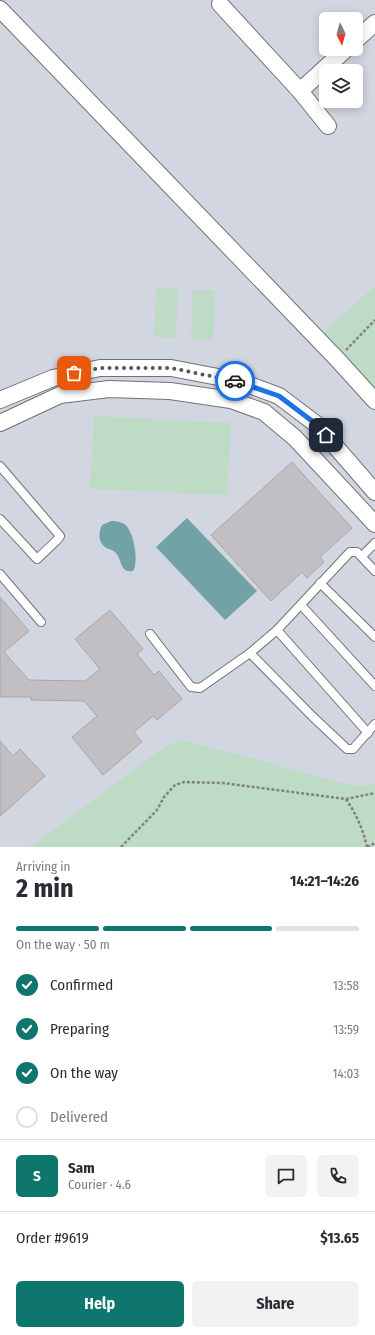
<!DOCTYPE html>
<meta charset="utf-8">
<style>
:root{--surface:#fff;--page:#f2f2f3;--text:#2b2b33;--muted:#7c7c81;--line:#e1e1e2;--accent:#0f766e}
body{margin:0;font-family:"Fira Sans Condensed",sans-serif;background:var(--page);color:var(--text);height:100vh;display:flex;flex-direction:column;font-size:15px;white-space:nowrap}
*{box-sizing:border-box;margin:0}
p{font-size:13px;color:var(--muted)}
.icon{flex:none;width:22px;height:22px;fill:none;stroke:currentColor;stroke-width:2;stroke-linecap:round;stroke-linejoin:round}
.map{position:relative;height:847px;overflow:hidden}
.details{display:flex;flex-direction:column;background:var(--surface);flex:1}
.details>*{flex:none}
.needle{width:26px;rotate:175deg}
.tools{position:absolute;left:319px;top:12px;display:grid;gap:8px}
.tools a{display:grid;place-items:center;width:44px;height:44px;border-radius:6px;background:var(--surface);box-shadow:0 2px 10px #0003;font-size:20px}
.pin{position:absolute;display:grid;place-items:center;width:34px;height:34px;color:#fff;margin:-17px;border-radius:8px;box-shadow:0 2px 6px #0006}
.courier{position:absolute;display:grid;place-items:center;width:40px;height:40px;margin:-20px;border:3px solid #1a73e8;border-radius:50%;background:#fff;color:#222;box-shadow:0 1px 5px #0007}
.headline em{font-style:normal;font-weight:700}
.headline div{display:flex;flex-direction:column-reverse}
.headline{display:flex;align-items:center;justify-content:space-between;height:68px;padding:0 16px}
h1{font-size:26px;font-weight:700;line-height:30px}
.bar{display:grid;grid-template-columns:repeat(4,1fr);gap:6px 4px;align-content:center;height:48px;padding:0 16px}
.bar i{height:5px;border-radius:3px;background:var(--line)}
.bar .on{background:var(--accent)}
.bar p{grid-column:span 4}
.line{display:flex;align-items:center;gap:10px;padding:0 16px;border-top:1px solid var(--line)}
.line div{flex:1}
.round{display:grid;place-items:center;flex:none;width:42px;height:42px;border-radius:6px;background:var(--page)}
ol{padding:0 16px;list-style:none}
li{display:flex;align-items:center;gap:12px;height:44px}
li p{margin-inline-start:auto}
li .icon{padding:4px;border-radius:50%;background:var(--accent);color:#fff;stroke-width:4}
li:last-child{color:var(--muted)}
li i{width:22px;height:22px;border:2px solid var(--line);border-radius:50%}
.primary-button{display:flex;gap:8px;margin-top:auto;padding:8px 16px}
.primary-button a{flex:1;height:46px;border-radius:6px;background:var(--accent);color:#fff;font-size:16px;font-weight:700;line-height:46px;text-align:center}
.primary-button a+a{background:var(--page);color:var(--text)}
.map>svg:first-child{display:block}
.built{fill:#d2d6e1;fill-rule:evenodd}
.green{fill:#bedbc5}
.water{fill:#71a2a6}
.building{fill:#c1bfc3;stroke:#a9a6aa}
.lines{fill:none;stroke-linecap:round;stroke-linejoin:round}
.service-casing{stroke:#707275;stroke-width:10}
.minor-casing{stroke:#707275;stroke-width:18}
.path{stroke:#818284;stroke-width:2.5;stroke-dasharray:3 2;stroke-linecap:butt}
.service{stroke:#fff;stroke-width:8}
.minor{stroke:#fff;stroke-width:16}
.done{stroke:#565759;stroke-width:4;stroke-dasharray:0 7.2}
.route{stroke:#1a73e8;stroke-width:5}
</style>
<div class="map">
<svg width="375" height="847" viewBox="0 0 375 847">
<rect width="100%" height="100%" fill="#e2e3e7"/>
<!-- built -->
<path class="built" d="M0,0H375V847H0ZM326,19H356V49H326ZM326,71H356V101H326Z"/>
<!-- green -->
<g class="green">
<path d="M375,286V394L321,335Z"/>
<path d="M156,288L178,289L176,338L154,337Z"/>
<path d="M193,290L215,291L213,340L191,339Z"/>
<path d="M94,416L231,423L227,495L90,489Z"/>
<path d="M182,740L355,786L375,784V847H30L166,746Z"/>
</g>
<!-- water -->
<g class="water">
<path d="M187,518L257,591L225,620L156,547Z"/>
<path d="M111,521C117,521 125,522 128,528C134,536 139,563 133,571C119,573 123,560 115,552C113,550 109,549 106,548C98,542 98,533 102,525Z"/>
</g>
<!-- building -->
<g class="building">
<path d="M292,462L352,528L320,557L324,562L307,578L302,572L271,601L211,535Z"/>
<path d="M0,597L29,631L4,652L29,680L85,681L100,669L75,639L110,610L143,649L137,654L154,675L159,671L182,699L157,720L153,716L134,732L142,742L103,775L72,737L97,716L84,701L31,700V697H0Z"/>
<path d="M0,741L13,756L20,749L45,776L0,816Z"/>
</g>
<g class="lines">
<!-- service casing -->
<g class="service-casing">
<g id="service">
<path d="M0,466L60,536L57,540L37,559L0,519"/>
<path d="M362,556L375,543"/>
<path d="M0,574L41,622"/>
<path d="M320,583L375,637"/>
<path d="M301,605L375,686"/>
<path d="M277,630L368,733"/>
<path d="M150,634L191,687L200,688L250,653L277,630L350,552H357L375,571"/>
<path d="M250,653L312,716L347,749H353L375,724"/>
</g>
</g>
<!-- minor casing -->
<g class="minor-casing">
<g id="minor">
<path d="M220,4L300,91L328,126"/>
<path d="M0,9L337,359L375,401"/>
<path d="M356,40L375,23"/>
<path d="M300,91L346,49"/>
<path d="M0,400L53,378L100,368H171L239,381L279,396L316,424L375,492"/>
<path d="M0,423L60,395L109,389L170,391L231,400L264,412L295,438L375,524"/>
</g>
</g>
<!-- path -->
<g class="path">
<path d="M346,350L375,320"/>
<path d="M346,799C356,814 363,829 367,847"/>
<path d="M121,847L157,810L164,797L175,785L184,782L223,783L346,799L375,793"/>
<path d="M367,847L375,843"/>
</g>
<!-- service -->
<use href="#service" class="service"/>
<!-- minor -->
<use href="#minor" class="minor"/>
</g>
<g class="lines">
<!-- done -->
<path class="done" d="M74,373L100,368H171L235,381"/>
<!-- route -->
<path class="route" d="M235,381L279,396L316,424L326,435"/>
</g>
</svg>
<div class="tools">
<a><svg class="needle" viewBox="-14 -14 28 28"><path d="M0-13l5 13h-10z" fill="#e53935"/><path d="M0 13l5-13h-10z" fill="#7c7c81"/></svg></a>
<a><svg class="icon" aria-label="layers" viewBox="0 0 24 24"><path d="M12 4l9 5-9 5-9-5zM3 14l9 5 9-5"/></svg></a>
</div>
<div class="pin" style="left:74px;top:373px;background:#ea580c"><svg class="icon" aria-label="bag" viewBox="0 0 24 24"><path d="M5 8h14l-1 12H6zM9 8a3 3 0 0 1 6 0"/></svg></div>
<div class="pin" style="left:326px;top:435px;background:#1f2937"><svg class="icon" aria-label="home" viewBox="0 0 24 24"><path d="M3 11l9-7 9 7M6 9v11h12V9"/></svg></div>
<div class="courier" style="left:235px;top:381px"><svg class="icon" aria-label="car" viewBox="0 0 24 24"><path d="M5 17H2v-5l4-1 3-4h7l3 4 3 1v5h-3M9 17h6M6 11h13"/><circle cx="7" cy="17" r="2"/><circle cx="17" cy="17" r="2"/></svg></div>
</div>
<section class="details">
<div class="headline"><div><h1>2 min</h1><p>Arriving in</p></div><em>14:21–14:26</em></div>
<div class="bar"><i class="on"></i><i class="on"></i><i class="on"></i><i></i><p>On the way · 50 m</p></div>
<ol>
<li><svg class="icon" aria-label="check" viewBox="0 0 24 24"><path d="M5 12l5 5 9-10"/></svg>Confirmed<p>13:58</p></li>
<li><svg class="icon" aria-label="check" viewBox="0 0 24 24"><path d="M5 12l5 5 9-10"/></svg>Preparing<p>13:59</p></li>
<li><svg class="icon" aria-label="check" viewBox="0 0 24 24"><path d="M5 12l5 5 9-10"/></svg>On the way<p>14:03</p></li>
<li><i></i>Delivered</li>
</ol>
<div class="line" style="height:72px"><b class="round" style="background:var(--accent);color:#fff">S</b><div><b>Sam</b><p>Courier · 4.6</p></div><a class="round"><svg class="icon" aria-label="chat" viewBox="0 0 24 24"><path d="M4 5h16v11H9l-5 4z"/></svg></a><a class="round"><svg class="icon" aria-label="phone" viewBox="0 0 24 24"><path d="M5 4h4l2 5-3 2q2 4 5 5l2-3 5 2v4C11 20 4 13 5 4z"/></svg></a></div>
<div class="line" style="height:52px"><div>Order #9619</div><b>$13.65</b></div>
<div class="primary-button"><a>Help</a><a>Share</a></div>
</section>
